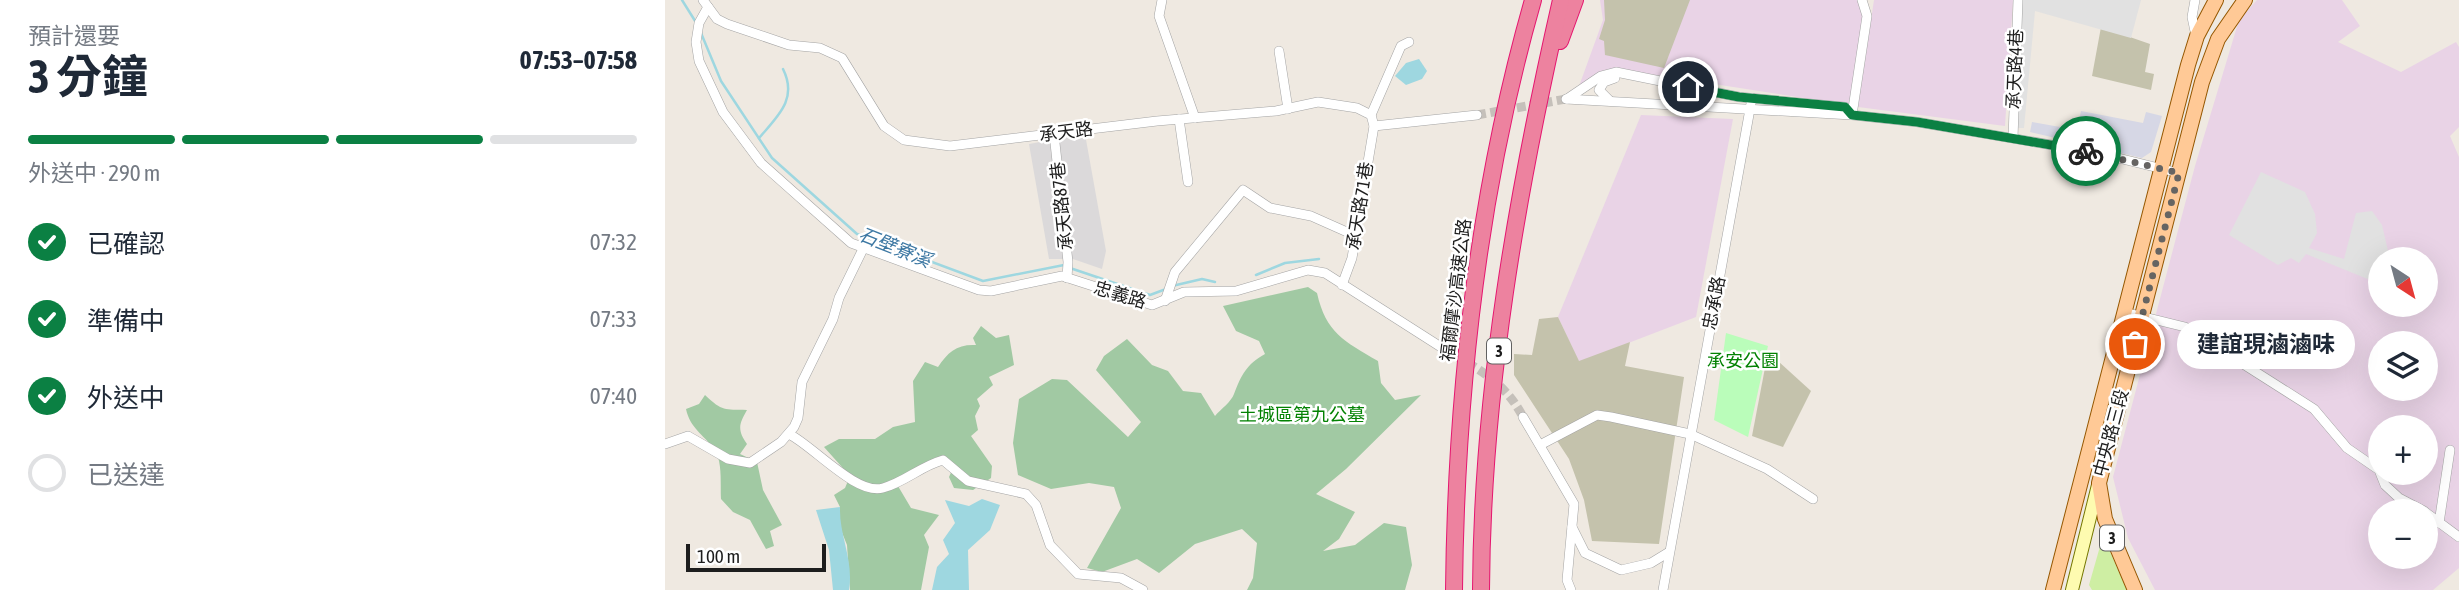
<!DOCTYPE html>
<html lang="zh-TW">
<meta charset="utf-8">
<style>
:root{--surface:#fff;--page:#f6f6f7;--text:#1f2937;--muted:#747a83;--line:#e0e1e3;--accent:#0b8043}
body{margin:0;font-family:"Asap Condensed","Noto Sans TC",sans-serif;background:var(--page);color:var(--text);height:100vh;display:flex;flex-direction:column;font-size:26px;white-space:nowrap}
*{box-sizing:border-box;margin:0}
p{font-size:23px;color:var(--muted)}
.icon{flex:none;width:38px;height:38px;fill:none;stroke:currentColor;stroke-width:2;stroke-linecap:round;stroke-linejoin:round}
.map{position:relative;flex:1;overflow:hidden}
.details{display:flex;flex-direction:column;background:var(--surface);width:665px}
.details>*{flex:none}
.needle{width:46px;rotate:144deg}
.controls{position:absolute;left:1703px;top:247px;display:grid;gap:14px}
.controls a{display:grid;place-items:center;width:70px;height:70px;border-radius:50%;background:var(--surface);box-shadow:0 7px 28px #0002;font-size:35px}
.scale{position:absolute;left:21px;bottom:18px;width:140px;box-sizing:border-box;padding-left:7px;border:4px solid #1d1d1d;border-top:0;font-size:19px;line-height:24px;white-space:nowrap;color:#1d1d1d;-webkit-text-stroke:5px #fff;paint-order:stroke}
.pin{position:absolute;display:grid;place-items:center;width:60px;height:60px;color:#fff;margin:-30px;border:4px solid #fff;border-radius:50%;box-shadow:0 2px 7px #0007}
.courier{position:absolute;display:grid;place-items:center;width:70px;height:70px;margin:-35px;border:5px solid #0b8043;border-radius:50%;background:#fff;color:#222;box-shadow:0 2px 9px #0007}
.bubble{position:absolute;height:49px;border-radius:24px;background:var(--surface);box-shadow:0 7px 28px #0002;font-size:23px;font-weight:700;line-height:49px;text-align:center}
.summary em{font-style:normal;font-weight:700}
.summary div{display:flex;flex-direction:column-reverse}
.summary{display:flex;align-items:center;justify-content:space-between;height:119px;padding:0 28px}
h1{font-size:46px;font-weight:700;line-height:52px}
.bar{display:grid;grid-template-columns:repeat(4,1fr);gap:10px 7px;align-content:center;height:84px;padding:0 28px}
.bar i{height:9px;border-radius:5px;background:var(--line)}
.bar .current{background:var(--accent)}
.bar p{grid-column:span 4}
ol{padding:0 28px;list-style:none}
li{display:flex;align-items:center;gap:21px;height:77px}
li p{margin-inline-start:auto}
li .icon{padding:7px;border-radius:50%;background:var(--accent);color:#fff;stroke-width:4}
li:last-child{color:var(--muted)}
li i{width:38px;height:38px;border:4px solid var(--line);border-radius:50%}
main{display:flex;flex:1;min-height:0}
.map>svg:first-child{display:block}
.residential{fill:#dbd9da}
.industrial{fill:#e9d3e6;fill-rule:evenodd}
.construction{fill:#c4c2ac}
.grass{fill:#ceeea3}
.cemetery{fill:#a1c9a3}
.park{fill:#bafdba}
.parking{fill:#e1e1e1}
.plaza{fill:#d6d7e5}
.water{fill:#9ed7e0}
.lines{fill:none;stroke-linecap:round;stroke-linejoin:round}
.stream{stroke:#9ed7e0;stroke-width:2.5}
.minor-tunnel{stroke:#c5c0ba;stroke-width:9;stroke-dasharray:9 4.5;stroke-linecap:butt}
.minor-casing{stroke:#a4a4a4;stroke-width:10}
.secondary-casing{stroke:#757700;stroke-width:14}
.primary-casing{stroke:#955700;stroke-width:16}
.motorway-casing{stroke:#e5166f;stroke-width:18}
.minor{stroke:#fff;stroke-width:9}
.secondary{stroke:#fefbb0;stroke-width:12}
.primary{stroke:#ffc996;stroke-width:14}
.motorway{stroke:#ed829f;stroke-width:16}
.done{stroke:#666462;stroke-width:7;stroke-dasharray:0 12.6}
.route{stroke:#0b8043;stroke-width:9}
.labels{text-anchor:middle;stroke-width:5;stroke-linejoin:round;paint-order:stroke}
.shield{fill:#fff;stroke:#616161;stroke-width:2}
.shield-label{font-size:16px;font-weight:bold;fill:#1d1d1d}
.street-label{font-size:18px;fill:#1d1d1d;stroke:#fff}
.park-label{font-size:18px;fill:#038203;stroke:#fff}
.water-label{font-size:19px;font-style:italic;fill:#3d78a3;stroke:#fff}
</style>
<main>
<section class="details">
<div class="summary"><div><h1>3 分鐘</h1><p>預計還要</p></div><em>07:53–07:58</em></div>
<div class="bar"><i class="current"></i><i class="current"></i><i class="current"></i><i></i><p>外送中 · 290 m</p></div>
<ol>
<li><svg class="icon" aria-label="check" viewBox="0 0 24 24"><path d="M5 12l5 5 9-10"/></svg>已確認<p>07:32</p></li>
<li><svg class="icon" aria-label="check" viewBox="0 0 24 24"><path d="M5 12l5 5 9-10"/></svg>準備中<p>07:33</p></li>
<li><svg class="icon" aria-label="check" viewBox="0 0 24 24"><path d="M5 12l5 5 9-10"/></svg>外送中<p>07:40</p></li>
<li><i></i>已送達</li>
</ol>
</section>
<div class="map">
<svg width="1794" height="590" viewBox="0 0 1794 590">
<rect width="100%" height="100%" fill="#efe9e1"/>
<!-- residential -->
<path class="residential" d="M420,134L441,251L437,269L408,259H384L364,144Z"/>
<!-- industrial -->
<g class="industrial">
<path d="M935,0H1202L1184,105L965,71L913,89L938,20Z"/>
<path d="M1209,0H1348L1340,126L1193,107Z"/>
<path d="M1592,0H1677L1695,26L1673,42L1736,72L1791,42L1794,47V127L1785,136L1794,157V568L1768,590H1490L1463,538L1448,477L1530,166L1574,20ZM1715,259H1760V304H1715ZM1715,343H1760V388H1715ZM1715,427H1760V472H1715ZM1715,511H1760V556H1715Z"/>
<path d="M976,115L1068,119L1031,317L914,362L893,317Z"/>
</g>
<!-- construction -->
<g class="construction">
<path d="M939,0H1025L999,68L940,55L939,41L934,39L940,20Z"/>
<path d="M1436,27L1485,44L1480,72L1489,74L1486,90L1427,76Z"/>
<path d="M893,317L914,361L965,342L960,366L1019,377L994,544L927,541L919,500L904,459L849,375V354L867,355L874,319Z"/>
<path d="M1103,352L1146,391L1118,447L1087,436Z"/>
</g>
<!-- grass -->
<path class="grass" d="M1438,536L1462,590H1427L1424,585Z"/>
<!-- cemetery -->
<g class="cemetery">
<path d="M643,287L652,293C661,333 679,341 713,361L716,383L730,400L756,395L681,469L651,494L690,512L674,539L658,551L690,545L719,523L741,527L747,565L740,590H582L588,578L592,543L577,529L530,544L494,573L472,559L437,572L422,568L456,508L449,487L424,483L386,489L353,475L348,443L354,399L387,379L402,380L463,437L476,422L431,370L439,356L462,339L487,365L503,371L518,391L536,393L550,416C556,409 566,402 569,394C577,374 581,365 600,354L594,341L571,331L558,306Z"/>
<path d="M316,326L331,338L344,335L349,365L324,377L328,385L312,399L315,406L310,416L313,430L306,436L327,466L326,478L308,490L289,488L284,477L289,466L280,459L230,481L246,508L274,515L259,535L264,547L256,590H185L182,545L174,525L175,507L169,495L180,488L185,476L159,447L174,439H210L228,427L250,422L248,381L260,362L273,367C283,352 292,344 311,345L308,338Z"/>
<path d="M40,395C58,412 59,409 82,410C74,424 72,430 82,444L75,454L92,462L98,490L117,525L105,531L109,546L101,549L85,520L68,512L56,499C55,484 58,461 49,449C38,434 25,428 21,409L34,404Z"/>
</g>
<!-- park -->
<path class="park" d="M1061,333L1103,346L1083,437L1049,420Z"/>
<!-- parking -->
<g class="parking">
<path d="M1357,0H1476L1466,38L1370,11L1359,128H1350Z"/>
<path d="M1596,172L1640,192L1650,214L1652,233L1644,248L1679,259L1691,213L1707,211L1717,225L1724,255V259H1715V284L1641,254L1634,263L1626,258L1613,265L1564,235Z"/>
</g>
<!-- plaza -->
<path class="plaza" d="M1416,111L1478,123L1481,112L1497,116L1486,152L1477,158L1365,132L1367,122L1412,130Z"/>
<!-- water -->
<g class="water">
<path d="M754,59L762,71L757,79L741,85L730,76L741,63Z"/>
<path d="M317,499L335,505L325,530L303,550L304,590H267L272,567L284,554L278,540L290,523L280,500L304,506Z"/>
<path d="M175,507C174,536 189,560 184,590H168L164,550L151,510Z"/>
</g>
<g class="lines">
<!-- stream -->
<g class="stream">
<path d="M17,0L32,24"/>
<path d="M36,33L56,81L107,158L192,234L318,281L399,265"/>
<path d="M94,138C113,116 133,99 118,69"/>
<path d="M405,268L485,295L501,289"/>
<path d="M591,275L620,263L654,259"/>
<path d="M507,286L537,279L550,282"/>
</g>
<!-- minor-tunnel -->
<g class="minor-tunnel">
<path d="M812,115L901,99"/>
<path d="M779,349C812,368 840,382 858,417"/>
</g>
<!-- minor casing -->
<g class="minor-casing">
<g id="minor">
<path d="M38,0L52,19L62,24L124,45L155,48L177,58L219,126L239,140L285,146L492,121L611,111L653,102L692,108L706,115L709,126L687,258L677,285"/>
<path d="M497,0L494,16L530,118"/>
<path d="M1530,0L1527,17L1531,36"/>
<path d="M43,7L34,23L31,42L34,61L58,112L96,163L186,243L314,290L326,291L397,276L487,305L519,292L571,291L643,270L660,273L779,349"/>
<path d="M614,51L623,109"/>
<path d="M901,99L1187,115L1252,122L1433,153L1514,173"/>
<path d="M902,99L936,76L951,72L1074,97L1180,107L1187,115"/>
<path d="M945,101L934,90L939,82L950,78"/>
<path d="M706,115L736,46L744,42"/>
<path d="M1187,115L1202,16L1197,0"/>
<path d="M514,119L523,182"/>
<path d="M709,126L812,115"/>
<path d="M389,134L403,262L402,278"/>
<path d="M1348,138L1353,0"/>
<path d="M500,301L510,272L578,190L605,208L646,216L691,236"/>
<path d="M1459,312L1520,327L1649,409L1682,448L1714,470L1720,485L1734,498L1759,511"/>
<path d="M858,417L909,504L902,580L906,590"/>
<path d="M124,434C148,446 192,496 218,488C240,482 256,466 278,460L303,481L361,494L371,505L385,545L413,574L456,578L478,590"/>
<path d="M0,444L23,436L63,459L85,463L116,442L129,427L133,418L137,382L168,319L174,298L198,249"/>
<path d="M875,445L932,415L946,417L1025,434L1102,469L1148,499"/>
<path d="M1760,512L1794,537"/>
<path d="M1774,523L1785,450"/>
<path d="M907,527L920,553L956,570L986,563L1004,552"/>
<path d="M998,590L1087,98"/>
</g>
</g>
<!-- secondary casing -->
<g class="secondary-casing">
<path id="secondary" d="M1407,590L1433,485"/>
</g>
<!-- primary casing -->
<g class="primary-casing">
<g id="primary">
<path d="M1388,590L1523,65L1532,36L1551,0"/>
<path d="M1470,590L1440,519L1434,483L1537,82L1553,39L1580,0"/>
</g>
</g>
<!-- motorway casing -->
<g class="motorway-casing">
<g id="motorway">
<path d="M895,41L910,0"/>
<path d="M789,590C791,391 813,192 868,0"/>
<path d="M816,590C817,391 852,193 896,0"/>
</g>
</g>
<!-- minor -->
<use href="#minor" class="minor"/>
<!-- secondary -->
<use href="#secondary" class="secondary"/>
<!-- primary -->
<use href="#primary" class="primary"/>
<!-- motorway -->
<use href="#motorway" class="motorway"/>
</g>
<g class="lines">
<!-- done -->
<path class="done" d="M1421,151L1514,173L1470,344"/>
<!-- route -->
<path class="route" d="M1023,87L1074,97L1180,107L1187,115L1252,122L1421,151"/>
</g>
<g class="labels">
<!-- shield labels -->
<g class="shield">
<rect x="822" y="338.5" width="24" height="25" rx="5"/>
<rect x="1435" y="525.5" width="24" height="25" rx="5"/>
</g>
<g class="shield-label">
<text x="834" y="357">3</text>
<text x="1447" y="544">3</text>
</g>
<!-- street labels -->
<g class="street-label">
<text transform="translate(1350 69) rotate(-88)" y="6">承天路4巷</text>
<text transform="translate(401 132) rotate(-7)" y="6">承天路</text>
<text transform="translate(397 206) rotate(-96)" y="6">承天路87巷</text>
<text transform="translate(695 206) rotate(-81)" y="6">承天路71巷</text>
<text transform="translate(791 290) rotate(-83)" y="6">福爾摩沙高速公路</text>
<text transform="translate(455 295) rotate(17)" y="6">忠義路</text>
<text transform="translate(1049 303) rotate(-79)" y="6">忠承路</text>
<text transform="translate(1446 433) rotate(-75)" y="6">中央路三段</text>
</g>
<!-- park labels -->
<g class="park-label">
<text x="1078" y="367">承安公園</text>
<text x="637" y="421">土城區第九公墓</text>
</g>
<!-- water labels -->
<g class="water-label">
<text transform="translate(230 247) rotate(22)" y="7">石壁寮溪</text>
</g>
</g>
</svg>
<div class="controls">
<a><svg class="needle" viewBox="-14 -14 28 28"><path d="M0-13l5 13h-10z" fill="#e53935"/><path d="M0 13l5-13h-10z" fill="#747a83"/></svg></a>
<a><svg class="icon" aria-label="layers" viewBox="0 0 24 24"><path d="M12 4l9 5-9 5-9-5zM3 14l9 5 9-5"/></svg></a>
<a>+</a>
<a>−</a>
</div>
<div class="scale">100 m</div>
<div class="pin" style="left:1470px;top:344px;background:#ea580c"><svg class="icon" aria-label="bag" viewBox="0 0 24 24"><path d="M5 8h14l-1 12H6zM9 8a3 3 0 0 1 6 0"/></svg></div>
<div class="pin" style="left:1023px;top:87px;background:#1f2937"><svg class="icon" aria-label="home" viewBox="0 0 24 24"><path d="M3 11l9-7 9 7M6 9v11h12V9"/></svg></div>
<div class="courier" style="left:1421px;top:151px"><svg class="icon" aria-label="bike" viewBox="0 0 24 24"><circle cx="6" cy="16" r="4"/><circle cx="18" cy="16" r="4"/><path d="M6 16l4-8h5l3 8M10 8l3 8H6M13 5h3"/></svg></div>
<div class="bubble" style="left:1512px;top:320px;width:178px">建誼現滷滷味</div>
</div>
</main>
